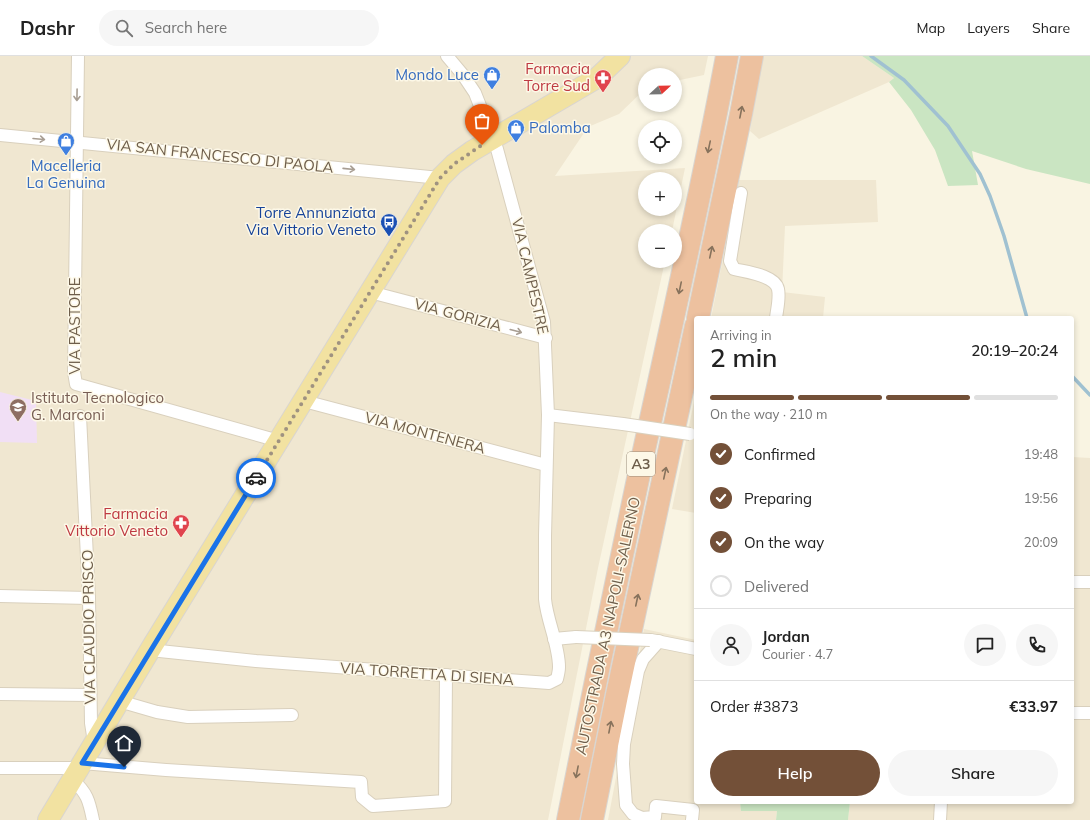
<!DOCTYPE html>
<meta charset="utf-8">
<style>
:root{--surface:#fff;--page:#f6f6f6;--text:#222;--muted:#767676;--line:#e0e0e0;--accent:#735038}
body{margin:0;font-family:Mulish,sans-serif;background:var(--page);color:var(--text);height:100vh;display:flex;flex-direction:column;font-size:15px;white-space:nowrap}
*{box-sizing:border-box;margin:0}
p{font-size:13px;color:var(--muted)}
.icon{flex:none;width:22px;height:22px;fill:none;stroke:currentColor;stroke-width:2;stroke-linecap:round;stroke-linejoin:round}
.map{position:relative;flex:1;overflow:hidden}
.sheet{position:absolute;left:694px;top:260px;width:380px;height:488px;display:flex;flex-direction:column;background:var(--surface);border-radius:4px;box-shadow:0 2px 6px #0003}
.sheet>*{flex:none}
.needle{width:26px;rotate:68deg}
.controls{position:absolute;left:638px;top:12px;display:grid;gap:8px}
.controls a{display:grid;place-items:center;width:44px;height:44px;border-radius:50%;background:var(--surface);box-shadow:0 2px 6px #0003;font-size:20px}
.pin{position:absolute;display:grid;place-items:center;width:34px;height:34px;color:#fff;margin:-41px -17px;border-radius:50% 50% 50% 0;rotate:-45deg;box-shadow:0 0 4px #0007}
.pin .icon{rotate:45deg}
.courier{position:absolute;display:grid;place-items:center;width:40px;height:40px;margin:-20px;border:3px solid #1a73e8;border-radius:50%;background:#fff;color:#222;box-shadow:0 1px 5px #0007}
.headline em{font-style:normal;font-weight:600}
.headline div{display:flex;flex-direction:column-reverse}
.headline{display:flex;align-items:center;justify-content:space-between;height:68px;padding:0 16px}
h1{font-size:26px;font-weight:600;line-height:30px}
.bar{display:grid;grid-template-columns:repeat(4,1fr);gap:6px 4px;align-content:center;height:48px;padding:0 16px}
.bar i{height:5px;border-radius:3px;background:var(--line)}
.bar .current{background:var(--accent)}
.bar p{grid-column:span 4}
.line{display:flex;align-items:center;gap:10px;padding:0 16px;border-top:1px solid var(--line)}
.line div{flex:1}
.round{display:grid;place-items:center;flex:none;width:42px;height:42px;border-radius:21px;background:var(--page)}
ol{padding:0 16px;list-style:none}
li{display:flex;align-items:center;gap:12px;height:44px}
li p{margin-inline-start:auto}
li .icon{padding:4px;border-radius:50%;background:var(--accent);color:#fff;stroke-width:4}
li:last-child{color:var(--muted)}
li i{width:22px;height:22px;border:2px solid var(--line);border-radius:50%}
.button{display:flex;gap:8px;margin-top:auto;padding:8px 16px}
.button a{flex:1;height:46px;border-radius:24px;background:var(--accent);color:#fff;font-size:16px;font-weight:600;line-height:46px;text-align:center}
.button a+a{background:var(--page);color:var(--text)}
header{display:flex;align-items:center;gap:24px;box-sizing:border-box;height:56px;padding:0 20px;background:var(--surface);border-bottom:1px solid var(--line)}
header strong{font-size:19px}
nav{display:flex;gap:22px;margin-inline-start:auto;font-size:14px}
.search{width:280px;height:36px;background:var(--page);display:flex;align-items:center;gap:10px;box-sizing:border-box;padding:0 14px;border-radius:22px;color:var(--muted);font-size:15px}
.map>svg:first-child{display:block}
.residential{fill:#f0e7d1;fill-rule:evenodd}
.education{fill:#f1dff5}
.green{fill:#cae5c2}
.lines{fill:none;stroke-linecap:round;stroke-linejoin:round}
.stream{stroke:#a0c1d1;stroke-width:3.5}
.street-casing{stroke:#d9d0bd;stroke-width:14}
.primary-casing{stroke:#d9d5d0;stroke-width:22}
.highway-casing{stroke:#d9d5d0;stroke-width:24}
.street{stroke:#fff;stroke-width:12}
.primary{stroke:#f2e2a1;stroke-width:20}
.highway{stroke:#edc19f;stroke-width:22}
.street-bridge-casing{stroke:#d9d0bd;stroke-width:14;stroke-linecap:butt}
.street-bridge{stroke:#fff;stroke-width:12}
.oneway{stroke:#a89e93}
.oneway2{stroke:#87725c}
.done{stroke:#9f9280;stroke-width:4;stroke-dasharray:0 7.2}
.route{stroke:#1a73e8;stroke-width:5}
.labels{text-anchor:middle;stroke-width:3;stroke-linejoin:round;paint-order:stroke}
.shield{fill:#fdf8e7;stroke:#998c7a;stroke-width:1}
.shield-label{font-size:14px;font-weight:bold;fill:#6e5e4b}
.health-label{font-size:15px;fill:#be3a42;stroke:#fdf8e7;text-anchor:end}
.shop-label{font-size:15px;fill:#366cbe;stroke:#fdf8e7;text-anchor:end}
.street-label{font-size:15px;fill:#6e5e4b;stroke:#fdf8e7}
.transit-label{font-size:15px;fill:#164399;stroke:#fdf8e7;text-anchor:end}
.education-label{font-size:15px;fill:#785e54;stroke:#fdf8e7;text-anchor:start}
</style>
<header>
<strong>Dashr</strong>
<div class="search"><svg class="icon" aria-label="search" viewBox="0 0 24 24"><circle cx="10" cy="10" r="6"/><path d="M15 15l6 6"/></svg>Search here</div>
<nav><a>Map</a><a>Layers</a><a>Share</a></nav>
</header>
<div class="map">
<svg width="1090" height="764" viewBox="0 0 1090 764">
<rect width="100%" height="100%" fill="#f9f4e2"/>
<!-- residential -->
<g class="residential">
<path d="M0,0H708L704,19L675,25V19H645V33L619,58L588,71L555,120L685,112L672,175H645V205H665L598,512L548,764H0ZM645,123H675V153H645Z"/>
<path d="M763,0H862L894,22L889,26L759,83L750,75Z"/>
<path d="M739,124H876L878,166L785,170L782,236L825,241L823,262H711Z"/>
<path d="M696,336V457L672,453Z"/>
<path d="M1072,401L1090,402V764H848L850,746H1072Z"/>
<path d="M644,573L696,584V746H740L741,755H777L776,764H608Z"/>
</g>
<!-- education -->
<path class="education" d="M0,336L36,345L37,387L0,386Z"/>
<!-- green -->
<g class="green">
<path d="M862,0H1090V128L1026,113L972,95L978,129L948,130L935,94L911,54L889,26L894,22Z"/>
<path d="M740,746H850L848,764H776L777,755H741Z"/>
</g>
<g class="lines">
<!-- stream -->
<g class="stream">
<path d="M871,0L904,24L948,70L980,118L990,140L1004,180L1027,262"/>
<path d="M1072,320L1090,339"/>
</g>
<!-- street casing -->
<g class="street-casing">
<g id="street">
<path d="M78,0L74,316L76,328L279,385"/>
<path d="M0,79L440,122"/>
<path d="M741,137L730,205L734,213C746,216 775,219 778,233C780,242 777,253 776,262"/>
<path d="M370,236L546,282"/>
<path d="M304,345L546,409"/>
<path d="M548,359L623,368"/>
<path d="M80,360L89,542L91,667L94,686"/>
<path d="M1072,526H1090"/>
<path d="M0,540L89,542"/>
<path d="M554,583L576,581"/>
<path d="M651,584L696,593"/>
<path d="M659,585L643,603L638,615L624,688L623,708L626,749L633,758L642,762L655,761L656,750L693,754L692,764"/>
<path d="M150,594L256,605L549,627L557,623C558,619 559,615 559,611C559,589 547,565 545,543V480L548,359L544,266L497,93L475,37L463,19L447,0"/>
<path d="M0,638L90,639"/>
<path d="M119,645L157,656L188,661L292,659"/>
<path d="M1072,657H1090"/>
<path d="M82,707L166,714L361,726L362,741L373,750L445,745L446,619"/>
<path d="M0,712H78"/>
<path d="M72,723C87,737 89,744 93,764"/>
<path d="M940,764L941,746"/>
</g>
</g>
<!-- primary casing -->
<g class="primary-casing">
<path id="primary" d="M48,764L153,589L440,122L454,108L472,95L597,22L620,0"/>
</g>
<!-- highway casing -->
<g class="highway-casing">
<g id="highway">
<path d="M698,262L741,58L752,0"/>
<path d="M568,764C592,642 617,521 643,399C672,266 702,134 727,0"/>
<path d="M592,764L617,639L696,270"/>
</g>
</g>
<!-- street -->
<use href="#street" class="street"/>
<!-- primary -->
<use href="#primary" class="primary"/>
<!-- highway -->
<use href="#highway" class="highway"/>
<!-- street-bridge casing -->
<g class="street-bridge-casing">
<g id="street-bridge">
<path d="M623,368L690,378"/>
<path d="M576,581L650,584"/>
</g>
</g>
<!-- street-bridge -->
<use href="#street-bridge" class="street-bridge"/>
</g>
<!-- one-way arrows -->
<defs><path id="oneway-shaft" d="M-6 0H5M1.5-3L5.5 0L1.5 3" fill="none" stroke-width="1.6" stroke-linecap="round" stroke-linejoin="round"/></defs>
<g class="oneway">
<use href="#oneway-shaft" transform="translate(77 39) rotate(91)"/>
<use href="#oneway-shaft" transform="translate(39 83) rotate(5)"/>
<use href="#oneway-shaft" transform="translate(349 113) rotate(6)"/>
<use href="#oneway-shaft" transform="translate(516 275) rotate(15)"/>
</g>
<g class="oneway2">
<use href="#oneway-shaft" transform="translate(741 56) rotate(-79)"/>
<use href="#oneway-shaft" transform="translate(709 91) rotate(102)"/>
<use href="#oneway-shaft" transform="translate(711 196) rotate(-78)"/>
<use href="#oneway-shaft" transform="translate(680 232) rotate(102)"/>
<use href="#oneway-shaft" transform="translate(665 417) rotate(-78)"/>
<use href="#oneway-shaft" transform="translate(637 544) rotate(-78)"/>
<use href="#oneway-shaft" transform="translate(610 671) rotate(-79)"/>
<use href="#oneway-shaft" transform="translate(577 716) rotate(101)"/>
</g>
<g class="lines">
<!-- done -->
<path class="done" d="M256,422L440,122L454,108L482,89"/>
<!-- route -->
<path class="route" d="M124,711L82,707L256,422"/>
</g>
<!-- icons -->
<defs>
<g id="shop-pin" transform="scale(0.9)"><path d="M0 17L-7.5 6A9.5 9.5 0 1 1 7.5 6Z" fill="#3f7fe0" stroke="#fdf8e7"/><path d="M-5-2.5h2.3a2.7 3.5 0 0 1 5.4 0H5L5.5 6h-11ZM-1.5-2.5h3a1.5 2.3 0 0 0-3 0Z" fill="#fff"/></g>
<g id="pharmacy-pin" transform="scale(0.9)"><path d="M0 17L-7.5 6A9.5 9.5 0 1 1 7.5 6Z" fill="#e0444e" stroke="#fdf8e7"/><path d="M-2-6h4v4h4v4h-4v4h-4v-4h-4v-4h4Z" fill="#fff"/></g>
<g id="bus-pin" transform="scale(0.9)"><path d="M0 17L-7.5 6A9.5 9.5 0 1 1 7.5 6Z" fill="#1a4fb4" stroke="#fdf8e7"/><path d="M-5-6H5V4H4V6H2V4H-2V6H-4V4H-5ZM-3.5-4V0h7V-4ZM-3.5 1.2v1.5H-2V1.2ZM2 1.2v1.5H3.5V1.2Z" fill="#fff"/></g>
<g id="school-pin" transform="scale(0.9)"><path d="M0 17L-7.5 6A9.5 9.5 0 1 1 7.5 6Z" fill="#8d6e63" stroke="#fdf8e7"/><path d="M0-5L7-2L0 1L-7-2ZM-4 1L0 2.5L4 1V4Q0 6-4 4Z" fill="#fff"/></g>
</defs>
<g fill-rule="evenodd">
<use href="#shop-pin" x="492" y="19"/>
<use href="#pharmacy-pin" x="603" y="22"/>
<use href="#shop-pin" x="516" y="72"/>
<use href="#shop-pin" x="66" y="85"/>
<use href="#bus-pin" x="389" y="166"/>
<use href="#school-pin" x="18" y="351"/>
<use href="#pharmacy-pin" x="181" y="467"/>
</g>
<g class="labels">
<!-- shield labels -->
<rect class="shield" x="627" y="396" width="28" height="24" rx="3"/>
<g class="shield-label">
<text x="641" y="413">A3</text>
</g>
<!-- health labels -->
<g class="health-label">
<text x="590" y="18">Farmacia<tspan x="590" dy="17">Torre Sud</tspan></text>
<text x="168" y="463">Farmacia<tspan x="168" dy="17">Vittorio Veneto</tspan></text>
</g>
<!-- shop labels -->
<g class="shop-label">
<text x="479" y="24">Mondo Luce</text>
<text x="529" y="77" text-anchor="start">Palomba</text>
<text x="66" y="115" text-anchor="middle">Macelleria<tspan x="66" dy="17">La Genuina</tspan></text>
</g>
<!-- street labels -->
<g class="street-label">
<text transform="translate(220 100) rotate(6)" y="5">VIA SAN FRANCESCO DI PAOLA</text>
<text transform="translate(530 220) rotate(77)" y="5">VIA CAMPESTRE</text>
<text transform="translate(458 259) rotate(15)" y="5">VIA GORIZIA</text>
<text transform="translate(75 270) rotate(-90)" y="5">VIA PASTORE</text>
<text transform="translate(425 377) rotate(15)" y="5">VIA MONTENERA</text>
<text transform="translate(608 570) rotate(-78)" y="5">AUTOSTRADA A3 NAPOLI-SALERNO</text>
<text transform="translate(89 571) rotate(-91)" y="5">VIA CLAUDIO PRISCO</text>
<text transform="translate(427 618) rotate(4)" y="5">VIA TORRETTA DI SIENA</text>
</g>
<!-- transit labels -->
<g class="transit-label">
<text x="376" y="162">Torre Annunziata<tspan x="376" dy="17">Via Vittorio Veneto</tspan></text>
</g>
<!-- education labels -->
<g class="education-label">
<text x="31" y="347">Istituto Tecnologico<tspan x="31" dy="17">G. Marconi</tspan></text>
</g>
</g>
</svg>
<div class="controls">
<a><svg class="needle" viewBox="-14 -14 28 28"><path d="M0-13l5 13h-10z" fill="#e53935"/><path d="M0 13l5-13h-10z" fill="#767676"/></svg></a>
<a><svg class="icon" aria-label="locate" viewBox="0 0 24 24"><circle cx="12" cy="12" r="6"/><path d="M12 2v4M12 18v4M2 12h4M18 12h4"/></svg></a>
<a>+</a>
<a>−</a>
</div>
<div class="pin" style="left:482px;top:89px;background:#ea580c"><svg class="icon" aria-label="bag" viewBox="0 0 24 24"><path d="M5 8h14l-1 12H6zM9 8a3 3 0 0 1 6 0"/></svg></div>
<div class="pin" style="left:124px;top:711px;background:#1f2937"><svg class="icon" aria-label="home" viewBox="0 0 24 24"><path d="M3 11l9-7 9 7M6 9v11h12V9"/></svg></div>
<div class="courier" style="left:256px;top:422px"><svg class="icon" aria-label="car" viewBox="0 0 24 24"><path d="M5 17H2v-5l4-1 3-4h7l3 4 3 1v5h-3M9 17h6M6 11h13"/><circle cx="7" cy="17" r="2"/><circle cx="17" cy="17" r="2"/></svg></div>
<section class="sheet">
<div class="headline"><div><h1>2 min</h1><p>Arriving in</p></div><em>20:19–20:24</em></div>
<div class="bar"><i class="current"></i><i class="current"></i><i class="current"></i><i></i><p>On the way · 210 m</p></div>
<ol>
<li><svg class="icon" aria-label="check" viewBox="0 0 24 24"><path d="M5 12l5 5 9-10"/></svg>Confirmed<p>19:48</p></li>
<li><svg class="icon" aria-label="check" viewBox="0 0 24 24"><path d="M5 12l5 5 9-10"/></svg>Preparing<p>19:56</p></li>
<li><svg class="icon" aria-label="check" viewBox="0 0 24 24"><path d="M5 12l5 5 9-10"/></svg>On the way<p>20:09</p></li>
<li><i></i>Delivered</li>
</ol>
<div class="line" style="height:72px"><a class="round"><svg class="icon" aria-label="person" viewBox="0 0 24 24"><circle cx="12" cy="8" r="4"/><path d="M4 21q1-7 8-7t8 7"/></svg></a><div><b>Jordan</b><p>Courier · 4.7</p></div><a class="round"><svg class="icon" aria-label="chat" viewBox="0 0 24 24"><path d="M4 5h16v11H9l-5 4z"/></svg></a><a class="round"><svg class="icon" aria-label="phone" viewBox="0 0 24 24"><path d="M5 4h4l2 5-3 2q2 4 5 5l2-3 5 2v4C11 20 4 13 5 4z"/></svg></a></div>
<div class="line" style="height:52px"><div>Order #3873</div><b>€33.97</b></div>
<div class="button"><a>Help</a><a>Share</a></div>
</section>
</div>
